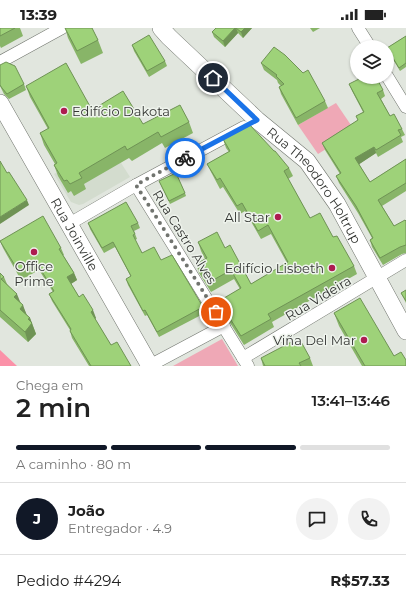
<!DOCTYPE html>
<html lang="pt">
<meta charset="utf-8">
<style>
:root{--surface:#fff;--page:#f2f2f2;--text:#222;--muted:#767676;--line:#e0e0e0;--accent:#111827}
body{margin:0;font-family:Montserrat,sans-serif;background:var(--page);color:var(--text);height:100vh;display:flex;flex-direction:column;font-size:15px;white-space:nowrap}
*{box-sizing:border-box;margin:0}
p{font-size:13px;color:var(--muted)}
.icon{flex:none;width:22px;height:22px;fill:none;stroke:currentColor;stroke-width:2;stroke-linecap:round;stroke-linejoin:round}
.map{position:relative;height:338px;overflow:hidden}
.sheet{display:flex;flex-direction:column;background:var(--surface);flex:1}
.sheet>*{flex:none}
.controls{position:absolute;left:350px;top:12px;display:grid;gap:8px}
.controls a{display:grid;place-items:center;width:44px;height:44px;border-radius:50%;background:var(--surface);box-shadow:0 1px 3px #0004;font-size:20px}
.pin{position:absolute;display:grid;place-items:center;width:34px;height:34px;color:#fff;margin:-17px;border:2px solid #fff;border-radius:50%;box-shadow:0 1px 4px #0007}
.courier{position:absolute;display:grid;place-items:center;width:40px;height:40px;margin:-20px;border:3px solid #1a73e8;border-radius:50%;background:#fff;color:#222;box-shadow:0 1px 5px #0007}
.head em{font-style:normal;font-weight:600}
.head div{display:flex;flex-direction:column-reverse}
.head{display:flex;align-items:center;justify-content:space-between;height:68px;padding:0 16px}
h1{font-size:26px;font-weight:600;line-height:30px}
.bar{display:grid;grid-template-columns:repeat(4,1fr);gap:6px 4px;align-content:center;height:48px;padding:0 16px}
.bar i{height:5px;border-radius:3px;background:var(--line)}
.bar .selected{background:var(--accent)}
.bar p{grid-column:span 4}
.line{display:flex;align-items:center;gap:10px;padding:0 16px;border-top:1px solid var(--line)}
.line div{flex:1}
.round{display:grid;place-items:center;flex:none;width:42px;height:42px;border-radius:21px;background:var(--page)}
.status{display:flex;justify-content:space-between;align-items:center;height:28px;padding:0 20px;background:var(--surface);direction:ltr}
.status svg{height:11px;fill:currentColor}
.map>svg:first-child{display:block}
.built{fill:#d3dcce}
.green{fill:#efa8b6}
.forest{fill:#fb91a8}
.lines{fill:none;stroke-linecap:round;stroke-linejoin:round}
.minor-casing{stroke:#71756e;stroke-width:13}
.secondary-casing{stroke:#71756e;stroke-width:18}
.minor{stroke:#fff;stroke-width:12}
.secondary{stroke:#fff;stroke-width:17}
.wall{fill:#88b568}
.shaded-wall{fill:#6f9355}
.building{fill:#9ed279;stroke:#6f9355}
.done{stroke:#71746f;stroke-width:4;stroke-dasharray:0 7.2}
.route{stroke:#1a73e8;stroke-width:5}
.poi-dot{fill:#ad1c50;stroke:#eef3ec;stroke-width:1.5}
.labels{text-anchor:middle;stroke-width:3;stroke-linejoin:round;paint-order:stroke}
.poi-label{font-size:13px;fill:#343633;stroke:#eef3ec;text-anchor:end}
.street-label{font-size:13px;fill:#343633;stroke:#eef3ec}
</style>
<div class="status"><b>13:39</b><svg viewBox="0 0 49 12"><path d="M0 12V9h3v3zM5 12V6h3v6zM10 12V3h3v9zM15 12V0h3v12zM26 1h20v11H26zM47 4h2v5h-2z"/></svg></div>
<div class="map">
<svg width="406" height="338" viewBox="0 0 406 338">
<rect width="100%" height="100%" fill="#e1e6de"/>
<!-- built -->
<path class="built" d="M109,116L130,149L83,176L79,177L71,174L54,146Z"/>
<!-- green -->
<g class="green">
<path d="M336,75L355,103L318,126L298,97Z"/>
<path d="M222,311L238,338H173Z"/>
</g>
<!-- forest -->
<path class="forest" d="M0,322L17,338H0Z"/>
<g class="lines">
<!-- minor casing -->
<g class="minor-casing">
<g id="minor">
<path d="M358,0L370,19"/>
<path d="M0,34L62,0"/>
<path d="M387,48L406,79"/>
<path d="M136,157L248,338"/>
<path d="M69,196L136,157L244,99"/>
<path d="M243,330L406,232"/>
<path d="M149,338L224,298"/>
</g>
</g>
<!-- secondary casing -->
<g class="secondary-casing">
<g id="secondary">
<path id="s1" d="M161,0L169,9L257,92L307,133L337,176L406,303"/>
<path id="s2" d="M0,75L150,338"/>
</g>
</g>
<!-- minor -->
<use href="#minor" class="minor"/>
<!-- secondary -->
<use href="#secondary" class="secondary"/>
</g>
<!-- wall -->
<g class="wall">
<path d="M0,0H20L23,8L1,20L0,18Z"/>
<path d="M65,0H92L98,12L103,25L81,36L68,10Z"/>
<path d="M216,0H252L243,10L238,5L225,19L214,9L212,4Z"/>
<path d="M310,0H320L313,4Z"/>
<path d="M406,8V39L400,43L388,23L387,20Z"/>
<path d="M132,17L165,33L167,38L149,49L134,23Z"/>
<path d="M261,35L325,73L328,80L298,97L281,66L279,59L281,58L278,55L277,52L264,42Z"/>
<path d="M0,37L24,56L26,62L9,71L4,66L0,58Z"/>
<path d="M349,56L383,62L385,68L381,71L390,88L402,101L405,107L401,109L403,114L378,129L376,125L359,136L370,154L406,131V163L382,178L394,198L406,193V225L402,226L383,237L372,219L370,212L372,210L358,185L339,155L336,148L340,146L325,122L322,115L358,92L356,88L363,84L352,63Z"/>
<path d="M26,58L92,82L143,96L189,94L193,105L165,120L162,115L132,133L129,130L84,156L86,161L74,168L71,163L68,165L58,148L54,137L55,136L44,117L40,105L48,101L30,69Z"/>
<path d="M223,111L289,140L293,148L288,151L310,190L333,209L354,238L357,246L272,294L274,299L244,317L222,282L219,273L240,261L234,251L211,264L199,245L196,236L205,231L201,223L198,214L225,220L251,256L287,235L271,206L261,211L245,183L240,186L223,159L220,161L211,144L207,136L229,124L226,120Z"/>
<path d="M159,153L185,165L186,168L170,176Z"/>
<path d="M88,195H138L140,200L134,203L137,211L135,212L142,225L161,232L203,279L205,285L159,309L147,287L145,288L128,257L126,251L131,249L115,219L104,225L90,201Z"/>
<path d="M0,213L61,220L64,227H63L74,245L77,252L71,256L79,269L96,290L95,291L111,317L131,338H89L72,310L70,303V302L52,273L49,266L53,264L39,242L21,252L3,220Z"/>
<path d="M0,245L4,249L7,256L21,275L27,287L30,290L36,306L28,314L0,289Z"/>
<path d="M406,262V275L401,265Z"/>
<path d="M334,285L394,328L406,338H362L339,298Z"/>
<path d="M261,330H310L313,338H263Z"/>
</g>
<!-- shaded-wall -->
<g class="shaded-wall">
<path d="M235,0H236L238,5L225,19L223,13Z"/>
<path d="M245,0H252L243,10L241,4Z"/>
<path d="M374,119L376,125L358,137L355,130Z"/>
<path d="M27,172L29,177L0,196V189Z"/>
<path d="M74,245L77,252L69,257L67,249Z"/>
<path d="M17,266L21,276L14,269Z"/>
<path d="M23,277L27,288L20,281Z"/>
<path d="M93,282L96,290L94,292L91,284Z"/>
<path d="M30,290L36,306L28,314L25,304L28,291Z"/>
</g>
<!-- building -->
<g class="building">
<path d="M0,0H15L0,8Z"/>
<path d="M65,0H92L98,12L77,23Z"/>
<path d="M216,0H235L223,13L212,4Z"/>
<path d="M236,0H245L241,4Z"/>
<path d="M149,7L165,33L147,43L132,17Z"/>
<path d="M406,8V35L399,40L387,20Z"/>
<path d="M274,19L285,27L303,45L308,42L325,73L296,90L279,59L284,56L276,48L277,47L261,35Z"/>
<path d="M6,34L15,38L24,56L7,66L2,60L0,57V37Z"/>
<path d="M66,35L92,82L123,63L143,96L180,77L189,94L161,109L158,104L127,122L125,118L79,145L82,150L70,156L67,152L64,153L54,137L57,135L40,105L49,100L26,58Z"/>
<path d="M363,49H376L383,62L377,65L390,88L394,86L402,101L398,102L401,107L376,122L374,119L355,130L370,154L406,131V155L378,172L394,198L405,192L406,193V217L400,219L380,230L370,212L373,210L356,178L336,148L341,145L322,115L358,92L356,88L364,84L349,56Z"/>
<path d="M248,95L274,123H275L289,140L284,143L310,190L320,185L333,209L337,208L354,238L268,286L271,291L241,308L219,273L241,260L231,242L208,255L196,236L207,230L198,214L217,204L225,220L230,217L251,256L288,234L268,197L258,203L242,175L237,178L220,150L217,152L207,136L230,123L223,111Z"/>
<path d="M0,133L7,145L9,144L27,172L0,189Z"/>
<path d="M176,145L185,165L169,173L159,153Z"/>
<path d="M126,174L138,195L131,198L135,206L133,207L142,225L154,219L161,232L172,227L203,279L157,304L145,282L143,283L126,251L131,248L113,214L102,220L88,195Z"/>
<path d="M43,188L61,220L59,221L74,245L67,249L79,269L83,266L93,282L91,284L111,317L117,314L131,338H91L70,303L71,301L49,266L54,263L36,234L19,244L0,213Z"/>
<path d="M0,245L4,249L1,251L17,266L14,269L23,277L20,281L30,290L28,291L32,295L25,304L0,282Z"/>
<path d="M406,262V273L401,265Z"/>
<path d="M360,270L394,328L401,324L406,332V338H365L334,285Z"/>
<path d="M299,310L310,330L299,335L301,338H265L261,330Z"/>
</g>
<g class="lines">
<!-- done -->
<path class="done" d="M185,130L136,157L216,284"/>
<!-- route -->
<path class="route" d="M185,130L257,92L213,50"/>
</g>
<!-- markers -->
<g class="poi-dot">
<circle cx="64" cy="83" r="4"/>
<circle cx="278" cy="189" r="4"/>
<circle cx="34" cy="224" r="4"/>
<circle cx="332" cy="240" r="4"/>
<circle cx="364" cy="312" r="4"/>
</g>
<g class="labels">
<!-- poi labels -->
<g class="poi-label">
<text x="72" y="88" text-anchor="start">Edifício Dakota</text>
<text x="270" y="194">All Star</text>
<text x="34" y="243" text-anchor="middle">Office<tspan x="34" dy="15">Prime</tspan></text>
<text x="324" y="245">Edifício Lisbeth</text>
<text x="356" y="317">Viña Del Mar</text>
</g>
<!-- street labels -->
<g class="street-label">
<text dy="5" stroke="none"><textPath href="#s1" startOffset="221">Rua Theodoro Holtrup</textPath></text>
<text dy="5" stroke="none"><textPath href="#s2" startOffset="151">Rua Joinville</textPath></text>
<text transform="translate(185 209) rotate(58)" y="5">Rua Castro Alves</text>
<text transform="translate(318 270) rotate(-31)" y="5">Rua Videira</text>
</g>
</g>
</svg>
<div class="controls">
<a><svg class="icon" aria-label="layers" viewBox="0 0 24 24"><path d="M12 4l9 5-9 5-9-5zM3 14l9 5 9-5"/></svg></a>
</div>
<div class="pin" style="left:216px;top:284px;background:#ea580c"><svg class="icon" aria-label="bag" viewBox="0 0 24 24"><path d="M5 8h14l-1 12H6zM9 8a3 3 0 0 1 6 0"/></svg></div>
<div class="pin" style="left:213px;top:50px;background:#1f2937"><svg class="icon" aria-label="home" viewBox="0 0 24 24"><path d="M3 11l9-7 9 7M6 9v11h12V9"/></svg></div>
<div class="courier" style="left:185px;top:130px"><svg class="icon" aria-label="bike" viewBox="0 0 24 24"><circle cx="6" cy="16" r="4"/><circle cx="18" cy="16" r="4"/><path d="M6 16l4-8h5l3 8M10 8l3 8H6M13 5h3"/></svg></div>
</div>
<section class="sheet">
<div class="head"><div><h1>2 min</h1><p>Chega em</p></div><em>13:41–13:46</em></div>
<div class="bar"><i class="selected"></i><i class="selected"></i><i class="selected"></i><i></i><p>A caminho · 80 m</p></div>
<div class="line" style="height:72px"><b class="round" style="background:var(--accent);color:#fff">J</b><div><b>João</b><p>Entregador · 4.9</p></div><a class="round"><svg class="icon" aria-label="chat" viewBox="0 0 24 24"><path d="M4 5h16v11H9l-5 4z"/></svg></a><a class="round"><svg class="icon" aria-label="phone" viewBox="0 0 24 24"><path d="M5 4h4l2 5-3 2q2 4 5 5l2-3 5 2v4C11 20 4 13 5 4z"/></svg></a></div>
<div class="line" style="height:52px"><div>Pedido #4294</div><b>R$57.33</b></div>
</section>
